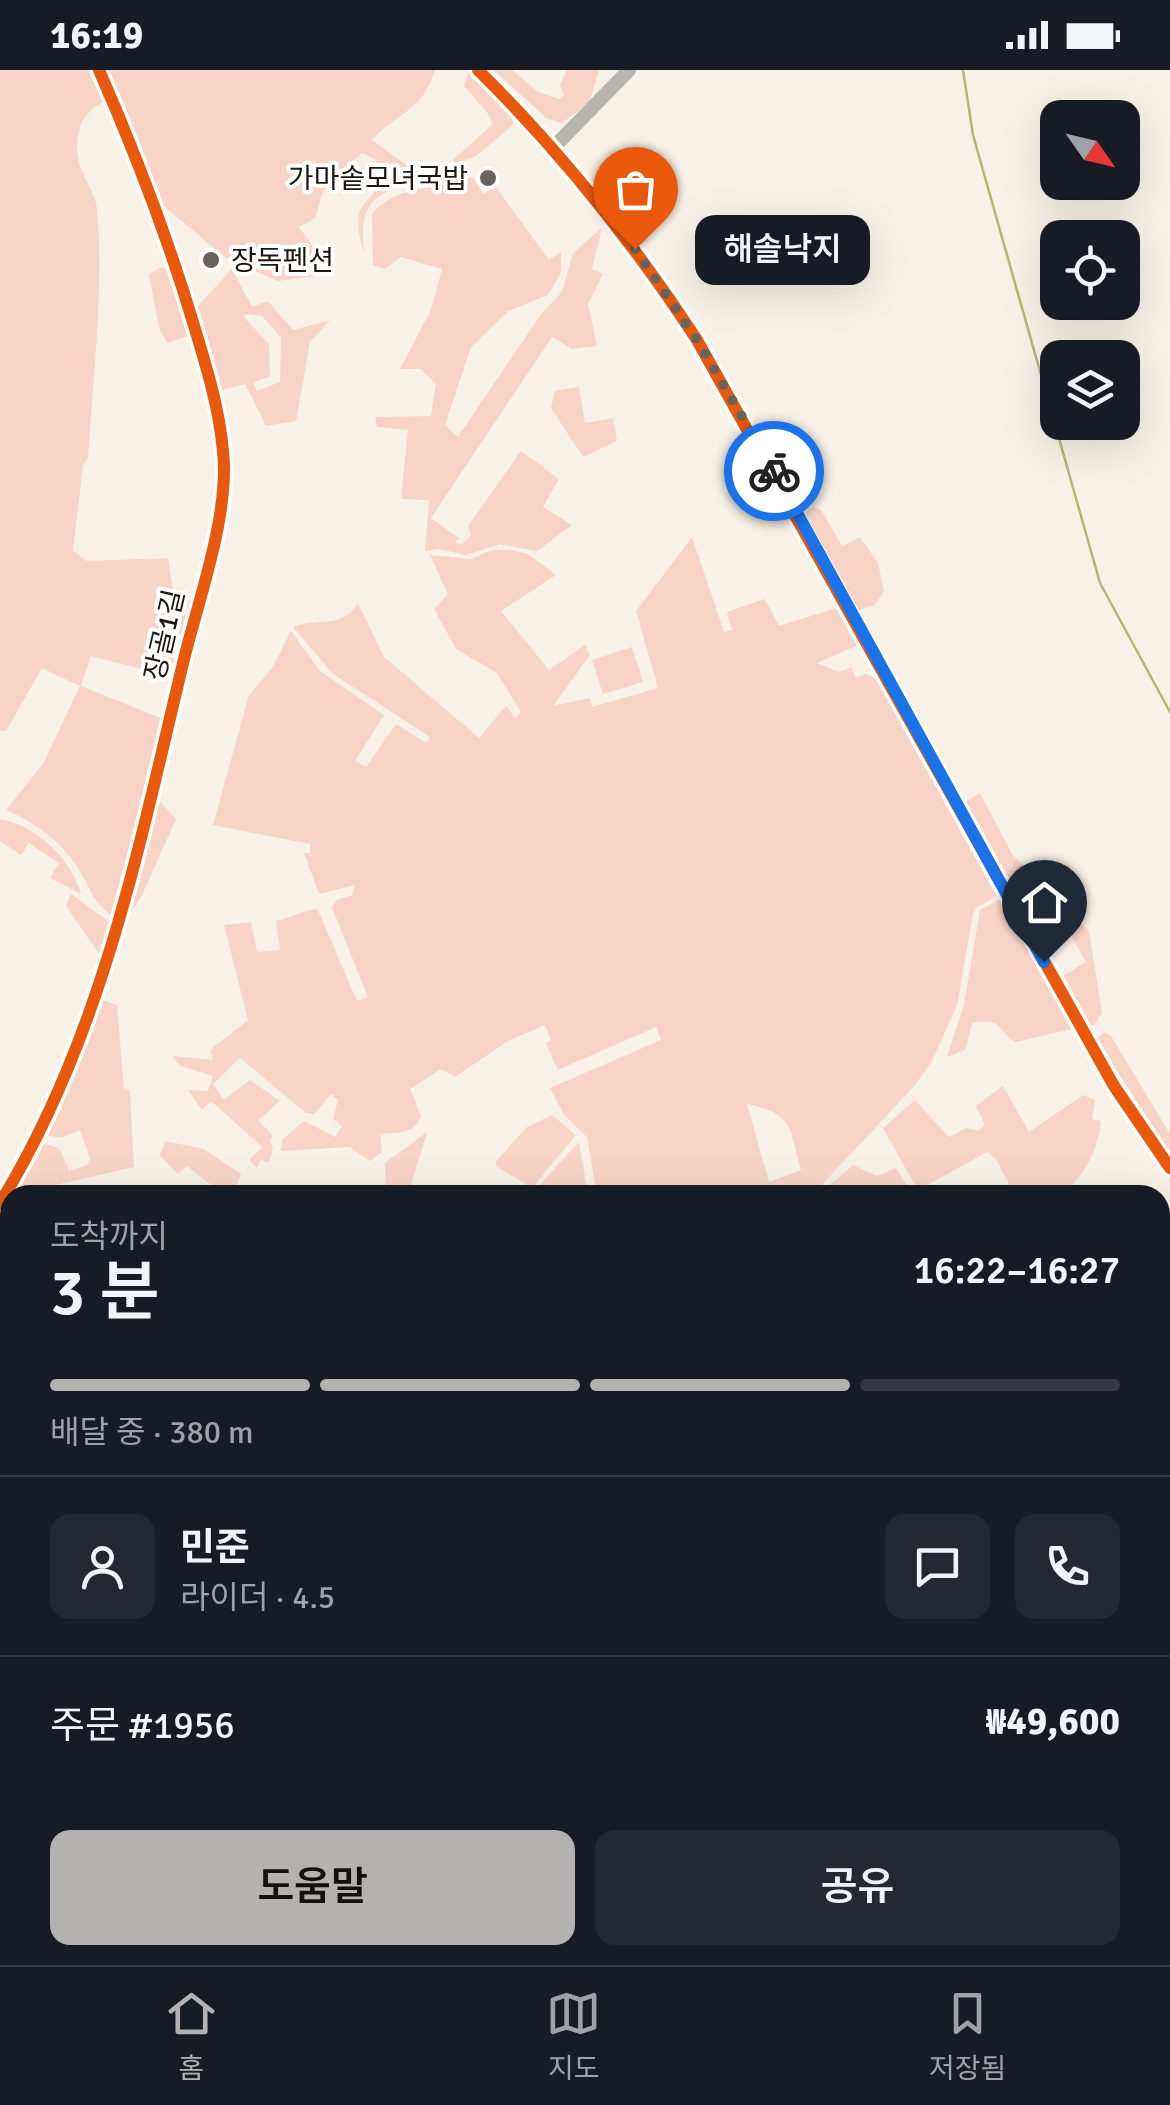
<!DOCTYPE html>
<html lang="ko">
<meta charset="utf-8">
<style>
:root{--surface:#171b24;--page:#242831;--text:#f1f3f6;--muted:#9ea1a6;--line:#363941;--accent:#b4b2b0}
body{margin:0;font-family:Signika,"Noto Sans KR",sans-serif;background:var(--page);color:var(--text);height:100vh;display:flex;flex-direction:column;font-size:38px;white-space:nowrap}
*{box-sizing:border-box;margin:0}
p{font-size:32px;color:var(--muted)}
.icon{flex:none;width:55px;height:55px;fill:none;stroke:currentColor;stroke-width:2;stroke-linecap:round;stroke-linejoin:round}
.map{position:relative;flex:1;overflow:hidden}
.sheet{position:absolute;left:0px;top:1115px;width:1170px;height:780px;display:flex;flex-direction:column;background:var(--surface);border-radius:30px 30px 0 0;box-shadow:0 10px 40px #0002}
.sheet>*{flex:none}
.needle{width:65px;rotate:124deg}
.buttons{position:absolute;left:1040px;top:30px;display:grid;gap:20px}
.buttons a{display:grid;place-items:center;width:100px;height:100px;border-radius:20px;background:var(--surface);box-shadow:0 10px 40px #0002;font-size:50px}
.pin{position:absolute;display:grid;place-items:center;width:85px;height:85px;color:#fff;margin:-102px -42px;border-radius:50% 50% 50% 0;rotate:-45deg;box-shadow:0 0 10px #0007}
.pin .icon{rotate:45deg}
.courier{position:absolute;display:grid;place-items:center;width:100px;height:100px;margin:-50px;border:8px solid #1a73e8;border-radius:50%;background:#fff;color:#222;box-shadow:0 2px 12px #0007}
.bubble{position:absolute;height:70px;border-radius:20px;background:var(--surface);box-shadow:0 10px 40px #0002;font-size:32px;font-weight:600;line-height:70px;text-align:center}
.summary em{font-style:normal;font-weight:600}
.summary div{display:flex;flex-direction:column-reverse}
.summary{display:flex;align-items:center;justify-content:space-between;height:170px;padding:0 50px}
h1{font-size:65px;font-weight:600;line-height:75px}
.bar{display:grid;grid-template-columns:repeat(4,1fr);gap:15px 10px;align-content:center;height:120px;padding:0 50px}
.bar i{height:12px;border-radius:8px;background:var(--line)}
.bar .selected{background:var(--accent)}
.bar p{grid-column:span 4}
.line{display:flex;align-items:center;gap:25px;padding:0 50px;border-top:2px solid var(--line)}
.line div{flex:1}
.round{display:grid;place-items:center;flex:none;width:105px;height:105px;border-radius:20px;background:var(--page)}
.cta{display:flex;gap:20px;margin-top:auto;padding:20px 50px}
.cta a{flex:1;height:115px;border-radius:20px;background:var(--accent);color:#111;font-size:40px;font-weight:600;line-height:115px;text-align:center}
.cta a+a{background:var(--page);color:var(--text)}
.status{display:flex;justify-content:space-between;align-items:center;height:70px;padding:0 50px;background:var(--surface);direction:ltr}
.status svg{height:28px;fill:currentColor}
.tabs{display:flex;justify-content:space-around;align-items:center;height:140px;border-top:2px solid var(--line);background:var(--surface);font-size:28px;color:var(--muted)}
.tabs a{display:grid;justify-items:center;gap:5px}
.tabs .selected{color:var(--accent)}
.map>svg:first-child{display:block}
.green{fill:#f7d4c6;fill-rule:evenodd}
.lines{fill:none;stroke-linecap:round;stroke-linejoin:round}
.stream{stroke:#b1b971;stroke-width:2.5}
.minor{stroke:#b8b5b1;stroke-width:11}
.tertiary{stroke:#b8b5b1;stroke-width:14}
.cycleway-casing{stroke:#fff;stroke-width:19}
.cycleway{stroke:#e8590c;stroke-width:12}
.done{stroke:#69635b;stroke-width:10;stroke-dasharray:0 18}
.route{stroke:#1a73e8;stroke-width:12}
.poi-dot{fill:#69635b;stroke:#fff;stroke-width:4}
.labels{text-anchor:middle;stroke-width:8;stroke-linejoin:round;paint-order:stroke}
.poi-label{font-size:28px;fill:#1c170f;stroke:#fff;text-anchor:end}
.street-label{font-size:28px;fill:#1c170f;stroke:#fff}
</style>
<div class="status"><b>16:19</b><svg viewBox="0 0 49 12"><path d="M0 12V9h3v3zM5 12V6h3v6zM10 12V3h3v9zM15 12V0h3v12zM26 1h20v11H26zM47 4h2v5h-2z"/></svg></div>
<div class="map">
<svg width="1170" height="1895" viewBox="0 0 1170 1895">
<rect width="100%" height="100%" fill="#f8f1e7"/>
<!-- green -->
<g class="green">
<path d="M0,0H92L106,31C91,37 81,48 78,65C72,101 95,116 97,139C104,220 93,306 88,388L83,395L73,481L87,491L168,488L174,526L191,531L173,607L91,586L81,616L163,649L113,846C91,832 90,815 76,795C60,771 33,751 6,740L43,694L80,616L42,598L6,661H0Z"/>
<path d="M105,0H435C422,43 398,41 372,70L422,106C377,126 358,127 364,183C347,126 371,142 383,104L375,89L362,83C334,108 324,107 316,148L299,157L314,178L323,205L278,211L226,188L165,137Z"/>
<path d="M494,0H512L538,22L559,29L564,25L560,15L567,0H599L589,33L562,53L546,48Z"/>
<path d="M468,3L513,49V55L476,86L454,95L453,90L492,55L490,46L464,16Z"/>
<path d="M472,107L484,124L495,116L549,190L561,182V203L548,225L508,241L471,277L445,355L458,367L541,244L562,222L573,183L602,158L592,199L603,204L588,234L597,276L572,279L552,267L431,448L459,468L456,472L461,475L471,465L468,456L521,381L559,409L543,437L572,455L537,481L500,474L466,485L439,479L425,481L429,430L401,429L408,360L377,357L375,347L431,346L436,313L420,299H400L431,240L442,199L401,187L385,199L373,195L372,144C399,112 436,122 472,107Z"/>
<path d="M162,197L174,204L191,265L167,273L159,257L149,204Z"/>
<path d="M232,199L252,237L268,231L293,260L330,250L310,272L296,351L266,356L245,314L218,321L195,239ZM246,244L262,246L281,268L280,312L257,321L253,312L270,307L269,274L244,247Z"/>
<path d="M579,317L585,353L613,348L617,371L583,387L551,338L555,321Z"/>
<path d="M813,437L821,440L842,476L860,467L878,493L884,521L875,535L856,541L804,445Z"/>
<path d="M692,467L724,562L732,560L727,542L765,529L779,556L843,536L863,573L817,593L840,602L851,597L856,608L865,604L884,611L1000,824L974,839L957,935L932,991L915,1015L819,1118L808,1125H597L587,1067L564,1045L550,1018L661,970L656,957L558,1000L546,973L551,970L545,955L508,971L455,1007L441,999L410,1019L421,1046C414,1065 397,1062 380,1064L382,1082L370,1091L350,1077L281,1081L282,1070L304,1051L335,1067L342,1056L333,1049L338,1030L331,1024L314,1044L306,1043L240,988L213,1014L224,1030L250,1010L280,1031L258,1050L273,1066L269,1070L273,1077L269,1093L261,1090L257,1098L249,1090L262,1077L211,1031L202,1040L188,1020L208,1021L213,1006L180,996L172,986L213,990L210,980L248,950L224,855L251,852L257,882L280,880L276,851L317,838L357,931L368,927L332,837L337,830L353,825L354,815L319,824L304,783H310V774L213,755L249,625L272,598L291,561L320,601L384,645L355,691L366,697L396,654L426,673L430,667L333,604L293,557C317,546 340,561 358,533L384,587L479,668L506,636L515,648L521,642L497,603L456,579L434,539L448,524L430,485L471,489L492,480H513L528,484L556,505L501,541L549,600L585,575L590,585L553,636L590,628L592,637L658,618L636,541ZM747,1034C794,1044 789,1057 801,1100L769,1112Z"/>
<path d="M632,577L643,612L603,624L592,590Z"/>
<path d="M980,723L1012,784L1089,861L1102,943L1094,955L1088,956L1061,907L1086,892L1055,837L1029,851L963,733Z"/>
<path d="M156,727L176,749L141,827L126,850Z"/>
<path d="M0,749C37,756 71,788 81,824L50,808L59,793L29,773L21,785L0,771Z"/>
<path d="M71,824L111,853L102,888L66,836Z"/>
<path d="M1002,828L1076,958L1016,972C994,960 1007,947 972,953L965,980L947,987L964,935L980,840Z"/>
<path d="M102,930L117,935L124,1020L130,1021L134,1097L12,1125L41,1073L59,1078L69,1101L87,1095L90,1089L80,1060L61,1068L45,1065Z"/>
<path d="M1104,962L1111,966L1170,1064V1084L1097,969Z"/>
<path d="M1003,1016L1029,1062L1083,1025L1095,1030L1092,1049L1101,1051C1097,1083 1086,1102 1063,1125H1014L996,1089L987,1082L922,1118L916,1117L883,1058L915,1030L949,1067L966,1058L978,1061L985,1055L976,1036Z"/>
<path d="M552,1045L576,1065L532,1118L496,1096V1091L527,1057Z"/>
<path d="M427,1062L408,1125H386L385,1093Z"/>
<path d="M165,1071L204,1079L241,1104L232,1125H224L187,1096L178,1104L160,1085Z"/>
<path d="M579,1072L588,1125H537L542,1112Z"/>
<path d="M853,1095L877,1106L896,1098L913,1125H818Z"/>
<path d="M1160,1452L1170,1453V1541L1160,1561Z"/>
</g>
<g class="lines">
<!-- stream -->
<path class="stream" d="M963,0L973,65L1100,513L1170,642"/>
<!-- minor -->
<g class="minor">
<path d="M0,1133C102,967 139,776 184,589C199,528 230,443 223,381C219,336 205,292 192,249C166,163 135,82 99,0"/>
<path d="M383,1885L385,1895"/>
</g>
<!-- tertiary -->
<g class="tertiary">
<path d="M478,0C562,83 633,172 697,270L1114,1016L1170,1098"/>
<path d="M554,77L629,0"/>
<path d="M1160,1438L1170,1439"/>
<path d="M0,1528L10,1531"/>
<path d="M1160,1650L1170,1643"/>
<path d="M0,1850L10,1846"/>
<path d="M268,1885L273,1895"/>
<path d="M661,1895L742,1891L781,1895"/>
<path d="M981,1895L994,1885"/>
</g>
<!-- cycleway casing -->
<g class="cycleway-casing">
<g id="cycleway">
<path d="M478,0C562,83 633,172 697,270L1114,1016L1170,1098"/>
<path d="M0,1133C102,967 139,776 184,589C199,528 230,443 223,381C219,336 205,292 192,249C166,163 135,82 99,0"/>
</g>
</g>
<!-- cycleway -->
<use href="#cycleway" class="cycleway"/>
</g>
<g class="lines">
<!-- done -->
<path class="done" d="M635,179L697,270L774,401"/>
<!-- route -->
<path class="route" d="M774,401L1044,892"/>
</g>
<!-- markers -->
<g class="poi-dot">
<circle cx="488" cy="108" r="10"/>
<circle cx="211" cy="190" r="10"/>
</g>
<g class="labels">
<!-- poi labels -->
<g class="poi-label">
<text x="468" y="118">가마솥모녀국밥</text>
<text x="231" y="200" text-anchor="start">장독펜션</text>
</g>
<!-- street labels -->
<g class="street-label">
<text transform="translate(164 565) rotate(-77)" y="10">장골1길</text>
</g>
</g>
</svg>
<div class="buttons">
<a><svg class="needle" viewBox="-14 -14 28 28"><path d="M0-13l5 13h-10z" fill="#e53935"/><path d="M0 13l5-13h-10z" fill="#9ea1a6"/></svg></a>
<a><svg class="icon" aria-label="locate" viewBox="0 0 24 24"><circle cx="12" cy="12" r="6"/><path d="M12 2v4M12 18v4M2 12h4M18 12h4"/></svg></a>
<a><svg class="icon" aria-label="layers" viewBox="0 0 24 24"><path d="M12 4l9 5-9 5-9-5zM3 14l9 5 9-5"/></svg></a>
</div>
<div class="pin" style="left:635px;top:179px;background:#ea580c"><svg class="icon" aria-label="bag" viewBox="0 0 24 24"><path d="M5 8h14l-1 12H6zM9 8a3 3 0 0 1 6 0"/></svg></div>
<div class="pin" style="left:1044px;top:892px;background:#1f2937"><svg class="icon" aria-label="home" viewBox="0 0 24 24"><path d="M3 11l9-7 9 7M6 9v11h12V9"/></svg></div>
<div class="courier" style="left:774px;top:401px"><svg class="icon" aria-label="bike" viewBox="0 0 24 24"><circle cx="6" cy="16" r="4"/><circle cx="18" cy="16" r="4"/><path d="M6 16l4-8h5l3 8M10 8l3 8H6M13 5h3"/></svg></div>
<div class="bubble" style="left:695px;top:145px;width:175px">해솔낙지</div>
<section class="sheet">
<div class="summary"><div><h1>3 분</h1><p>도착까지</p></div><em>16:22–16:27</em></div>
<div class="bar"><i class="selected"></i><i class="selected"></i><i class="selected"></i><i></i><p>배달 중 · 380 m</p></div>
<div class="line" style="height:180px"><a class="round"><svg class="icon" aria-label="person" viewBox="0 0 24 24"><circle cx="12" cy="8" r="4"/><path d="M4 21q1-7 8-7t8 7"/></svg></a><div><b>민준</b><p>라이더 · 4.5</p></div><a class="round"><svg class="icon" aria-label="chat" viewBox="0 0 24 24"><path d="M4 5h16v11H9l-5 4z"/></svg></a><a class="round"><svg class="icon" aria-label="phone" viewBox="0 0 24 24"><path d="M5 4h4l2 5-3 2q2 4 5 5l2-3 5 2v4C11 20 4 13 5 4z"/></svg></a></div>
<div class="line" style="height:130px"><div>주문 #1956</div><b>₩49,600</b></div>
<div class="cta"><a>도움말</a><a>공유</a></div>
</section>
</div>
<nav class="tabs">
<a class="selected"><svg class="icon" aria-label="home" viewBox="0 0 24 24"><path d="M3 11l9-7 9 7M6 9v11h12V9"/></svg>홈</a>
<a><svg class="icon" aria-label="map" viewBox="0 0 24 24"><path d="M3 6l6-2 6 2 6-2v14l-6 2-6-2-6 2zM9 4v14M15 6v14"/></svg>지도</a>
<a><svg class="icon" aria-label="saved" viewBox="0 0 24 24"><path d="M7 4h10v16l-5-4-5 4z"/></svg>저장됨</a>
</nav>
